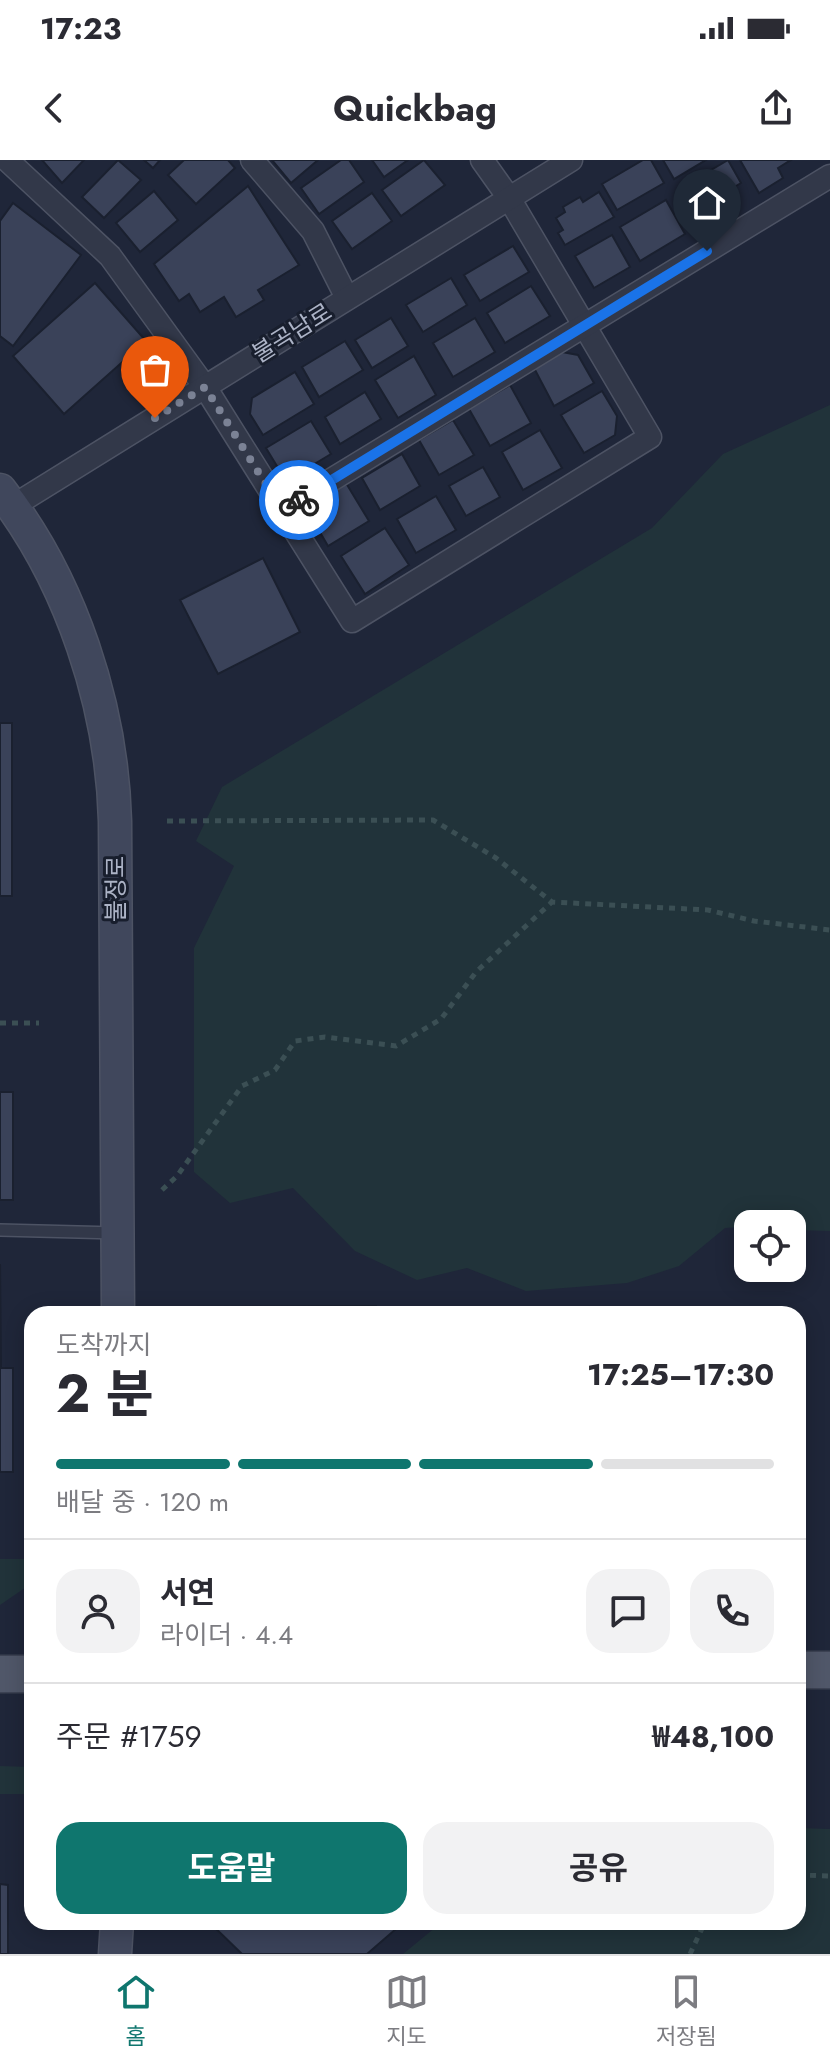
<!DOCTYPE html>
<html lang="ko">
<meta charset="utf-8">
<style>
:root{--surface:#fff;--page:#f2f2f3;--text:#2b2b33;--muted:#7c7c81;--line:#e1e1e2;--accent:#0f766e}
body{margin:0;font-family:Jost,"Noto Sans KR",sans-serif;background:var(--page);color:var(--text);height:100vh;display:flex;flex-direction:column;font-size:30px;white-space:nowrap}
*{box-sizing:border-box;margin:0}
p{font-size:26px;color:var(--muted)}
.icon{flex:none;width:44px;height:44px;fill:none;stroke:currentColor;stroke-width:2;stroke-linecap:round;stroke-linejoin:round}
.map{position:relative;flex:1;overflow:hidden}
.side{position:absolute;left:24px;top:1146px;width:782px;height:624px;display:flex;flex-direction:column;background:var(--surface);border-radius:24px;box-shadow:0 4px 20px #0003}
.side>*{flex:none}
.controls{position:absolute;left:734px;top:1050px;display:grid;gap:16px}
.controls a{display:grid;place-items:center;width:72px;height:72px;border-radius:16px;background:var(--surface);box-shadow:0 4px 20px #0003;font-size:40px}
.pin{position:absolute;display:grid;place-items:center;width:68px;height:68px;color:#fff;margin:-82px -34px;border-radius:50% 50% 50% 0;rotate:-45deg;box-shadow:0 0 8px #0007}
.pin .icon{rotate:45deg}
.courier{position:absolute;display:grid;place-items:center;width:80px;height:80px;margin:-40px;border:6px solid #1a73e8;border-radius:50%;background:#fff;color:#222;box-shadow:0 2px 10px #0007}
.headline em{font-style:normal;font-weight:700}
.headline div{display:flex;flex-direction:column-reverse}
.headline{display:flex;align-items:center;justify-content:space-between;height:136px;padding:0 32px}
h1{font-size:52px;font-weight:700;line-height:60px}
.bar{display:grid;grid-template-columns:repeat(4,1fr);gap:12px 8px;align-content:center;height:96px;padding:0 32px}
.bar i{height:10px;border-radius:6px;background:var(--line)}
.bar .selected{background:var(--accent)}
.bar p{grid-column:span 4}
.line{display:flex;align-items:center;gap:20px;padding:0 32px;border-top:2px solid var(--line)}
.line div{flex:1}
.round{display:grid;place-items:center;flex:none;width:84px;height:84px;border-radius:24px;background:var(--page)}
.button{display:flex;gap:16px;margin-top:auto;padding:16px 32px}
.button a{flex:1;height:92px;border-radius:24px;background:var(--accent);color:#fff;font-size:32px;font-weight:700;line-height:92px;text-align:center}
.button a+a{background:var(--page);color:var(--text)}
.status{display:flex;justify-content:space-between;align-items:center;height:56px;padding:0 40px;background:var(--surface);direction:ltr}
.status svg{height:22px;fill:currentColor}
header{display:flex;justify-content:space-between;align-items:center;height:104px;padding:0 32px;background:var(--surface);font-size:36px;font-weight:700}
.dock{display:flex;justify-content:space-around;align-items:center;height:112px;border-top:2px solid var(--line);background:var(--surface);font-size:22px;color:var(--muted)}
.dock a{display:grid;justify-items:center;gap:4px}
.dock .selected{color:var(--accent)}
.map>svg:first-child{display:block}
.green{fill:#21333a}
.building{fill:#3a4259;stroke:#1a202f;stroke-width:2}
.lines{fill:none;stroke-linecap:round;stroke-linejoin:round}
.service-casing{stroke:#4d5364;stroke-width:14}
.minor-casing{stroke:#4d5364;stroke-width:25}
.secondary-casing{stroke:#4d5364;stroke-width:35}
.primary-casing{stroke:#3c4253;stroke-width:39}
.path{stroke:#3b4f54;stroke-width:5;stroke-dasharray:6 6;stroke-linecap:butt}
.service{stroke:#323849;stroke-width:11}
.minor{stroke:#323849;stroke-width:22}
.secondary{stroke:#40475c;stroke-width:32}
.primary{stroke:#505769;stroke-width:36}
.done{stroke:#7b8295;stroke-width:8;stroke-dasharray:0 14.4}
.route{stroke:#1a73e8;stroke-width:10}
.labels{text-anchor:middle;stroke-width:6;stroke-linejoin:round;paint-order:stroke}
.street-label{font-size:24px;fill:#acb3c6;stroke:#181e2d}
</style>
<div class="status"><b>17:23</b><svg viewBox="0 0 49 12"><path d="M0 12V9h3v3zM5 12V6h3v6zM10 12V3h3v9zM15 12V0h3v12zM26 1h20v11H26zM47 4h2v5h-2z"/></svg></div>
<header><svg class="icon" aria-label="back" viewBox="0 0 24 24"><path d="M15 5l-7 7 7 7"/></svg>Quickbag<svg class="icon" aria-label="share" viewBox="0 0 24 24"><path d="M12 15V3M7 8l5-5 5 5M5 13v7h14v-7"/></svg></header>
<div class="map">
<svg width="830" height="1794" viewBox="0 0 830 1794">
<rect width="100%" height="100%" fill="#1f2639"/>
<!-- green -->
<g class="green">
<path d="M830,245V1071L792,1070V1064L725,1068L679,1106L627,1123L526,1131L467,1108L417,1120L355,1091L293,1028L230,1043L194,1012V788L234,706L196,681L222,627L652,368L723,294Z"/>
<path d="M0,1399H32V1423L0,1445Z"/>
<path d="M0,1606L32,1607V1634H0Z"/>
<path d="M798,1668L830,1669V1794H403L442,1762H798Z"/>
</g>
<!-- building -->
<g class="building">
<path d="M42,0H84L62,23Z"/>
<path d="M118,0L141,20L104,58L82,37Z"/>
<path d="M144,0H160L153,8Z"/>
<path d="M184,0H228L235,8L196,44L168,15Z"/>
<path d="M272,0H318L291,23Z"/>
<path d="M341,0H349L364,22L319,54L301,28Z"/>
<path d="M372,0H408L384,17Z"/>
<path d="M424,0L445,25L401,56L382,30Z"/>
<path d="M643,0H651L664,23L617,50L602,24Z"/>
<path d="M663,0H706L674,19Z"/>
<path d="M728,0L741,23L721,35L730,50L702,67L679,29Z"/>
<path d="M740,0H791L778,8L783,18L759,33Z"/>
<path d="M248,26L299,105L258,130L264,140L236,157L224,137L200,152L189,134L179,141L154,104Z"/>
<path d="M154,31L178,60L140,92L116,63Z"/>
<path d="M599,32L614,57L565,85L558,73L563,70L556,58L565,52L563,47L580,37L583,42Z"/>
<path d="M372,33L392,61L352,89L332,61Z"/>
<path d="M666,40L685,74L640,101L620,67Z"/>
<path d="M13,43L81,95L13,186L0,176V61Z"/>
<path d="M612,75L630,107L594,128L575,96Z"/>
<path d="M513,86L529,112L480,141L464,115Z"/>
<path d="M451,118L467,145L423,172L406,145Z"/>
<path d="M95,123L146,181L64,254L13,196Z"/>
<path d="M531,126L550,156L505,183L487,153Z"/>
<path d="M391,158L408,186L372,208L355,180Z"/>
<path d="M475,158L495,192L453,217L433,183Z"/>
<path d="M345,181L363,210L319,237L302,207Z"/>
<path d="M562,192L578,195L594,223L554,246L534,208Z"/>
<path d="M414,196L436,235L398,258L375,220Z"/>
<path d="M295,212L314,244L263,275L250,254L252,238Z"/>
<path d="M510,225L531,263L490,286L469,249Z"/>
<path d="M602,231L617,256L615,275L584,293L561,255Z"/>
<path d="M365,232L381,259L340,284L325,257Z"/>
<path d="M453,260L474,295L439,315L419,280Z"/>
<path d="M311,261L331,294L286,321L266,288Z"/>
<path d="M540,270L562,308L523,330L502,292Z"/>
<path d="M402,294L420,326L380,350L362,318Z"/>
<path d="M483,307L500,337L466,356L449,326Z"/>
<path d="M346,323L369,361L328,386L321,374L319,339Z"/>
<path d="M436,336L456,370L416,393L397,359Z"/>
<path d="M385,368L409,405L365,434L341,396Z"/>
<path d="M263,398L300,472L218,514L180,440Z"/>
<rect x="0" y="563" width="12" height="173"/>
<rect x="0" y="932" width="13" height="108"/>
<path d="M0,1104L1,1208H13V1312H0Z"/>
<path d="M376,1146L381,1154H191V1147Z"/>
<path d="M0,1724L8,1725V1794H0Z"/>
<path d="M209,1762H404L367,1794H242Z"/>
</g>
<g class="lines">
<!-- service casing -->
<g class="service-casing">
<path id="service" d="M0,1070L117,1073"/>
</g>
<!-- minor casing -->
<g class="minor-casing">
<g id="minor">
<path d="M7,0L110,96L205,227L352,461L650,277L509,38L482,0"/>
<path d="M252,0L313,71L347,138"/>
<path d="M13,346L571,0"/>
<path d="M282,350L830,16"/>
</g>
</g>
<!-- secondary casing -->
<g class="secondary-casing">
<g id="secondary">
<path d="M0,330C71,421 112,546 115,661L118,1154"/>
<path d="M115,1794L117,1762"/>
</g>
</g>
<!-- primary casing -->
<g class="primary-casing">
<g id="primary">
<path d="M798,1510H830"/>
<path d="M0,1514H32"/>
</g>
</g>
<!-- path -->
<g class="path">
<path d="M167,661L433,660L496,698L552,742L708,750L754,761L830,770"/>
<path d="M0,863H39"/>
<path d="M162,1030L177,1016L242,926L275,910L295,881L325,877L396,886L441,859L476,812L552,742"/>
<path d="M798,1715L830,1716"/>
<path d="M690,1794L705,1762"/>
</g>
<!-- service -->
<use href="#service" class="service"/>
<!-- minor -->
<use href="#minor" class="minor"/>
<!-- secondary -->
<use href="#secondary" class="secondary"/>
<!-- primary -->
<use href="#primary" class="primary"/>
</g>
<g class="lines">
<!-- done -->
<path class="done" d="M155,258L205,227L282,350L299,340"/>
<!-- route -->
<path class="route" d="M299,340L707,91"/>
</g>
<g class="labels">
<!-- street labels -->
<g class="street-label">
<text transform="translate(292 173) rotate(-32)" y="8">불곡남로</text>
<text transform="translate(116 729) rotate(-90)" y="8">불정로</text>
</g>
</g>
</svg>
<div class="controls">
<a><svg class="icon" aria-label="locate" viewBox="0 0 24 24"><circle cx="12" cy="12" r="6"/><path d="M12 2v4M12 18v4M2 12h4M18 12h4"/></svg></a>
</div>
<div class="pin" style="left:155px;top:258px;background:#ea580c"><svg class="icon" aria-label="bag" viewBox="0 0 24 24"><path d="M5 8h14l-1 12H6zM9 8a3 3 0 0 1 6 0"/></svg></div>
<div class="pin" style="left:707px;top:91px;background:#1f2937"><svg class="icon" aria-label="home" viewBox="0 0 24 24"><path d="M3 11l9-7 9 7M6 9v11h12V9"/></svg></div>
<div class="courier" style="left:299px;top:340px"><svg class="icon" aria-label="bike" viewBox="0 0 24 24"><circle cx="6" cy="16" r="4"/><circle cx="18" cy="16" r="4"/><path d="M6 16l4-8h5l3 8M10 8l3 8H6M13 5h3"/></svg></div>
<section class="side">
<div class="headline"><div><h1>2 분</h1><p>도착까지</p></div><em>17:25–17:30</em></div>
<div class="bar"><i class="selected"></i><i class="selected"></i><i class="selected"></i><i></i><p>배달 중 · 120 m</p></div>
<div class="line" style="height:144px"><a class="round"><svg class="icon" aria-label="person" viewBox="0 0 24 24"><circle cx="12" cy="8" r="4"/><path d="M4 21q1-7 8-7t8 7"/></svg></a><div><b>서연</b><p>라이더 · 4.4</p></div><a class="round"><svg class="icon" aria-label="chat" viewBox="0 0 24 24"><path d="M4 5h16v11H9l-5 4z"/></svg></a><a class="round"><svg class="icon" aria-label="phone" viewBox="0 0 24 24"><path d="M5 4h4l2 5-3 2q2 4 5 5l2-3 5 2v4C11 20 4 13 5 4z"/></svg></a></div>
<div class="line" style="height:104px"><div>주문 #1759</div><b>₩48,100</b></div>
<div class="button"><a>도움말</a><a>공유</a></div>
</section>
</div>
<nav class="dock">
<a class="selected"><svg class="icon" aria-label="home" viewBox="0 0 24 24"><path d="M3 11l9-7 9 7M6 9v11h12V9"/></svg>홈</a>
<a><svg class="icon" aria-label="map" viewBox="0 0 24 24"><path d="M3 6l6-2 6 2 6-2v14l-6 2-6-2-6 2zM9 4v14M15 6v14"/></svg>지도</a>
<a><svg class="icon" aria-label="saved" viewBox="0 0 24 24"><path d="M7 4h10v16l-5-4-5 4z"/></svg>저장됨</a>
</nav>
